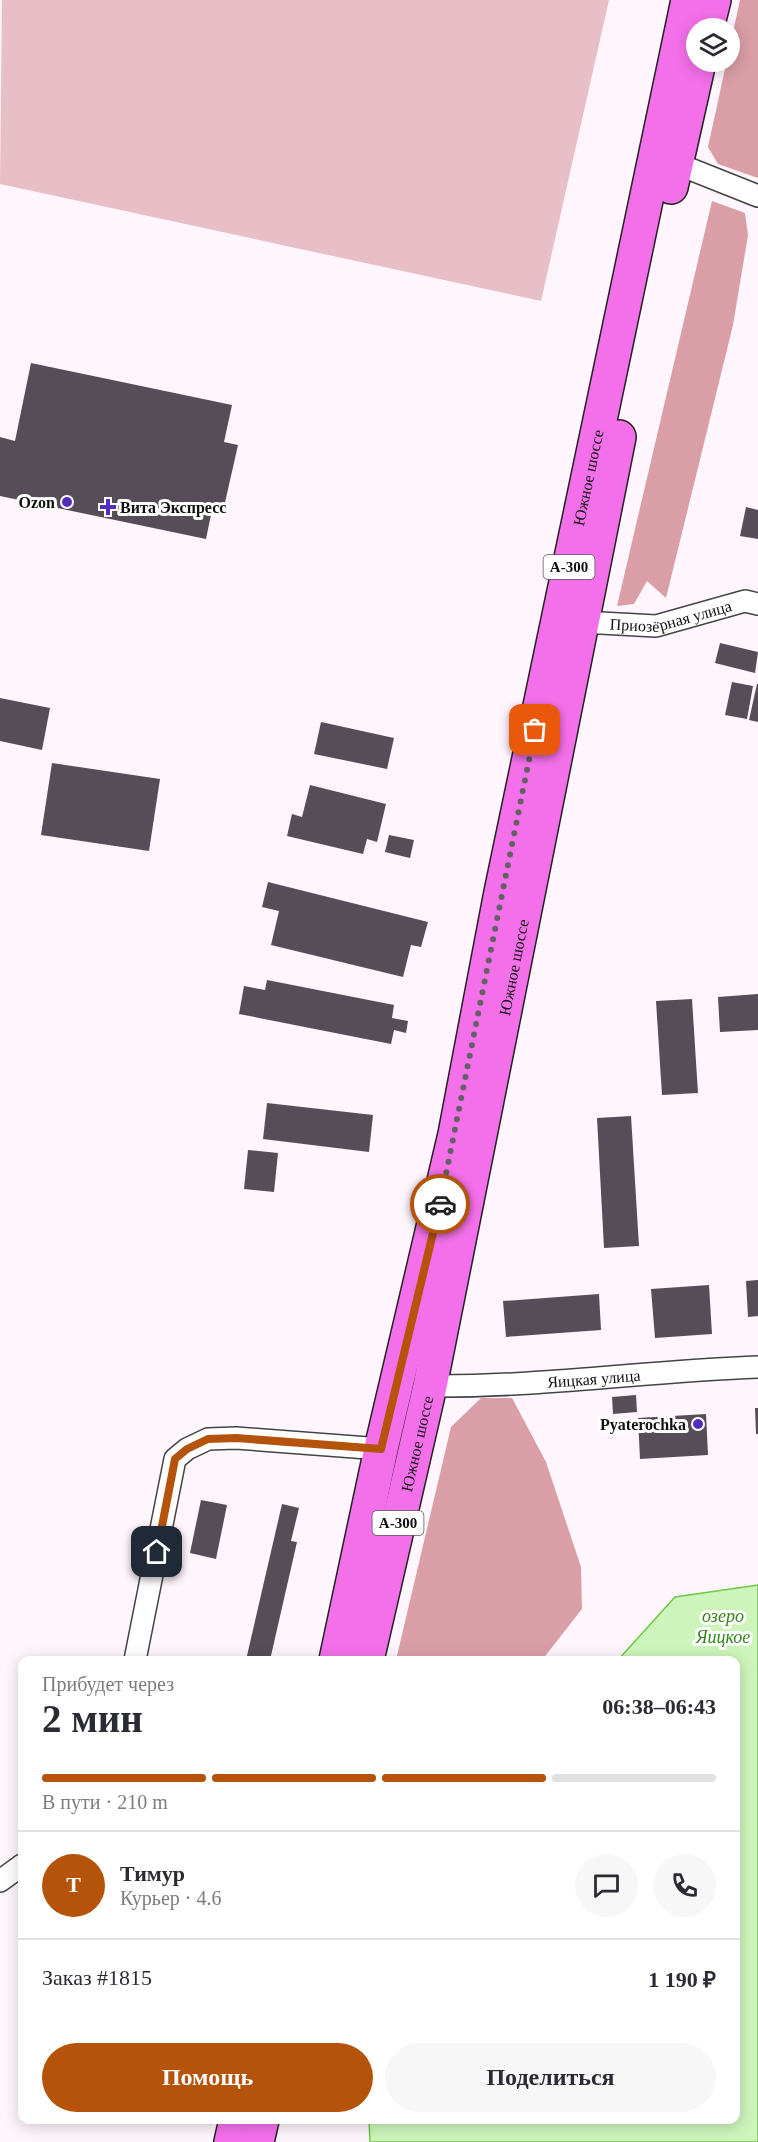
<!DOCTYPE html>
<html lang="ru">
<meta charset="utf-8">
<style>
:root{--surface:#fff;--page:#f7f7f7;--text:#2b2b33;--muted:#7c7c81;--line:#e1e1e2;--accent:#b45309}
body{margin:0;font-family:Georgia,serif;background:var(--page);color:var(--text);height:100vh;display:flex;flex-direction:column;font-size:22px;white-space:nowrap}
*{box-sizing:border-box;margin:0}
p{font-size:20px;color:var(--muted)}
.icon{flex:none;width:33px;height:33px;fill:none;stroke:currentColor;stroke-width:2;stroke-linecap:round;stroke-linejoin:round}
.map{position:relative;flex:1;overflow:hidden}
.details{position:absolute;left:18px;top:1656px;width:722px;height:468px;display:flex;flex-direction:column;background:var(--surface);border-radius:12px;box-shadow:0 3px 15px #0003}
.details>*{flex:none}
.controls{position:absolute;left:686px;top:18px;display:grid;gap:12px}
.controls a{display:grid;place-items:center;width:54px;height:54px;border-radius:50%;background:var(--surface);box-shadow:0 3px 15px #0003;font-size:30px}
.pin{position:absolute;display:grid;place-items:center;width:51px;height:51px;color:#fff;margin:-26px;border-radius:12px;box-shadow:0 3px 9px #0006}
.courier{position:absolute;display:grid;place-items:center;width:60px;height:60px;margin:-30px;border:4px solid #b45309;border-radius:50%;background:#fff;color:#222;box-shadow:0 2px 8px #0007}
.head em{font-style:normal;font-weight:600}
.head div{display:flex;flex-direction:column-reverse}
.head{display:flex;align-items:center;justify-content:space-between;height:102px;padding:0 24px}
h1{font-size:39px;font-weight:600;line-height:45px}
.bar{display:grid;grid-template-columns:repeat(4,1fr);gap:9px 6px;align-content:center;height:72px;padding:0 24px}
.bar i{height:8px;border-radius:4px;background:var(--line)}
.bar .active{background:var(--accent)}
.bar p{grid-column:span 4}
.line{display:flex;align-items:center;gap:15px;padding:0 24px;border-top:2px solid var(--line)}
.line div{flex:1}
.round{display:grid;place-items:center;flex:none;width:63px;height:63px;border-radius:32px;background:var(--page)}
.button{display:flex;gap:12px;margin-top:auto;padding:12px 24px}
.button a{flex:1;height:69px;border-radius:36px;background:var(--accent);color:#fff;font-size:24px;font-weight:600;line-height:69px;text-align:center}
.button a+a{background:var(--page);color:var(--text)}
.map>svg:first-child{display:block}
.green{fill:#e9bfc7}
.forest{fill:#da9ea6}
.water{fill:#cdf5bb;stroke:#6aca44;stroke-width:1.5}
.building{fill:#564d59}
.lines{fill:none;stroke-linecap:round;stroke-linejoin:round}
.minor-casing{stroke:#444;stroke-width:24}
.primary-casing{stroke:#222;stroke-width:36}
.minor{stroke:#fff;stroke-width:21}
.primary{stroke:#f470ea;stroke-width:33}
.done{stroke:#646164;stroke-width:6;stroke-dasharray:0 10.8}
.route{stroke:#b45309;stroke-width:8}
.poi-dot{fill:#542cbe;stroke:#fff;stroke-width:2}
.labels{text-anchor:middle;stroke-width:6;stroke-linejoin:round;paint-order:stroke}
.shield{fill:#fff;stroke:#585858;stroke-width:1.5}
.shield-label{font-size:15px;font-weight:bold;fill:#111}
.street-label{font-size:16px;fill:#111;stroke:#fff}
.poi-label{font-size:16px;font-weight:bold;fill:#111;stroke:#fff;text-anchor:end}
.water-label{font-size:18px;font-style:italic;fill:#33841a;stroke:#fff}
</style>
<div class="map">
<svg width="758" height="2142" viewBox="0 0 758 2142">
<rect width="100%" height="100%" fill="#fff5fd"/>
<!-- green -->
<path class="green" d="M2,0H609L541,301L0,184Z"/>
<!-- forest -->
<g class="forest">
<path d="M740,0H758V178L718,164L708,147Z"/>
<path d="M712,201L745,213L748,235L733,325L666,598L647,581L634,604L617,606Z"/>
<path d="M481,1398H512L546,1462L581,1567L582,1609L542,1660H396L451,1427Z"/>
</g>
<!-- water -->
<path class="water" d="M758,1585V2142H370L369,2120H735V1660H618L675,1597Z"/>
<!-- building -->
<g class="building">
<path d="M31,363L232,405L224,442L238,445L224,507L213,505L206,539L0,496V437L15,441Z"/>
<path d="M746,507L758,510V539L740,536Z"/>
<path d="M720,643L758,652L755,673L715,663Z"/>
<path d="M732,682L753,686L747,719L725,715Z"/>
<path d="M757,684H758V722L749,720Z"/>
<path d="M0,698L50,708L42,750L0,741Z"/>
<path d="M321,722L394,738L387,769L314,754Z"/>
<path d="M52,763L160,779L149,851L41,835Z"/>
<path d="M310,785L386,804L377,842L367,839L363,854L287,836L292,814L302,817Z"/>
<path d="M389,835L414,840L410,858L385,852Z"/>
<path d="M268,882L428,922L421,947L411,945L403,977L271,945L279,911L262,907Z"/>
<path d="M267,980L394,1005L392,1018L408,1021L406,1033L394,1030L391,1044L239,1014L244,986L265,990Z"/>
<path d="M758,994V1030L720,1032L718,997Z"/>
<path d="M692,999L698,1093L662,1095L656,1001Z"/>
<path d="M267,1103L373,1115L369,1152L263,1139Z"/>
<path d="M631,1116L639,1246L604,1248L597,1118Z"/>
<path d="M248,1150L278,1153L274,1192L244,1189Z"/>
<path d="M758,1280V1316L748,1317L746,1281Z"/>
<path d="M709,1285L712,1334L655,1338L651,1289Z"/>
<path d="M599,1294L601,1330L506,1337L503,1301Z"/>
<path d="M636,1395L637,1412L613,1414L612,1397Z"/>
<path d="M755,1408H758V1434H756Z"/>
<path d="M706,1414L708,1455L640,1459L638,1418Z"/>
<path d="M201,1500L227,1505L216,1559L190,1553Z"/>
<path d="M282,1504L299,1508L291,1541L297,1542L270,1660H246Z"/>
</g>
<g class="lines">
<!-- minor casing -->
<g class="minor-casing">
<g id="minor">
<path d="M675,163L758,196"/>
<path id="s1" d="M582,622L656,626L745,601L758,604"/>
<path id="s2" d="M430,1386C539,1387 649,1371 758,1367"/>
<path d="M135,1660L175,1459L187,1449L208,1439L236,1438L381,1449"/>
<path d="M0,1881L22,1865"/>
</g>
</g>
<!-- primary casing -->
<g class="primary-casing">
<g id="primary">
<path d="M707,28L714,0"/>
<path d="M671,187L699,62"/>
<path id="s3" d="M336,1660L381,1449L455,1134L501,892L688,0"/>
<path id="s4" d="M367,1660L430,1386L619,437"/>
<path d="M231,2142L236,2120"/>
<path d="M257,2142L262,2120"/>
</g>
</g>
<!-- minor -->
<use href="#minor" class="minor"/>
<!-- primary -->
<use href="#primary" class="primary"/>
</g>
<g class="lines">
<!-- done -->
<path class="done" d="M440,1204L535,730"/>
<!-- route -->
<path class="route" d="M157,1552L175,1459L187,1449L208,1439L236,1438L381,1449L440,1204"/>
</g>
<!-- markers -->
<g class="poi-dot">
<circle cx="67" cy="502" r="6"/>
<path d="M105 498h6v6h6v6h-6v6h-6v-6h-6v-6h6z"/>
<circle cx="698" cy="1424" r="6"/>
</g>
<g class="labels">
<!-- shield labels -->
<g class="shield">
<rect x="543.5" y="555" width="51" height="24" rx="4.5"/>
<rect x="372.5" y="1511" width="51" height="24" rx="4.5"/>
</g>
<g class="shield-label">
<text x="569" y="572">А-300</text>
<text x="398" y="1528">А-300</text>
</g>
<!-- street labels -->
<g class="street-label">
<text dy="6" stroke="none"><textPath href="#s3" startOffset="1209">Южное шоссе</textPath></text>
<text dy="6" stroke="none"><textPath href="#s1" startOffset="90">Приозёрная улица</textPath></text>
<text dy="6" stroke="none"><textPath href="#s4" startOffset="708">Южное шоссе</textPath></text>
<text dy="6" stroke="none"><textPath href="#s2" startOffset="164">Яицкая улица</textPath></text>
<text dy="6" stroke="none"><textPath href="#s4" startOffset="222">Южное шоссе</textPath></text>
</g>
<!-- poi labels -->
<g class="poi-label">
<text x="55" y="508">Ozon</text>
<text x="120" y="513" text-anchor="start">Вита Экспресс</text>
<text x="686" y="1430">Pyaterochka</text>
</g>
<!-- water labels -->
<g class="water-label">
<text x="723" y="1622">озеро<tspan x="723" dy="21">Яицкое</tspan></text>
</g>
</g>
</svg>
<div class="controls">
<a><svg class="icon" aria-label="layers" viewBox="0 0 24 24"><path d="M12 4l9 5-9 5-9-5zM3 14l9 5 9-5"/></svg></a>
</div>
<div class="pin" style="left:535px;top:730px;background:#ea580c"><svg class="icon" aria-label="bag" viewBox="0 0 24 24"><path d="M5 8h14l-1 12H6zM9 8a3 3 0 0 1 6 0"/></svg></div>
<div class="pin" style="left:157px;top:1552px;background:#1f2937"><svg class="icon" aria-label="home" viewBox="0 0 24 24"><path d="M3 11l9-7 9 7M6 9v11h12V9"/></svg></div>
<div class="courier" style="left:440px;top:1204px"><svg class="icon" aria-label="car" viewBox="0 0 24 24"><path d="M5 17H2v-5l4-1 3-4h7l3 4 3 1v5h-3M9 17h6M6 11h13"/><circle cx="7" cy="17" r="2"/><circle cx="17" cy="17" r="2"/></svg></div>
<section class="details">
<div class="head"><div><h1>2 мин</h1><p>Прибудет через</p></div><em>06:38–06:43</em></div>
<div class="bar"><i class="active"></i><i class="active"></i><i class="active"></i><i></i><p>В пути · 210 m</p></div>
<div class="line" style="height:108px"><b class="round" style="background:var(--accent);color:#fff">Т</b><div><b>Тимур</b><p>Курьер · 4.6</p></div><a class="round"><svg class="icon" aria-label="chat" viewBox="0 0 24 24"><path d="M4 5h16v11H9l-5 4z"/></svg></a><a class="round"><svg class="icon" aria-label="phone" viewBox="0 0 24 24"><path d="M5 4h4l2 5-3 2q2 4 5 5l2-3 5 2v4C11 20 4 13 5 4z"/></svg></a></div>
<div class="line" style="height:78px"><div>Заказ #1815</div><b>1 190 ₽</b></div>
<div class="button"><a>Помощь</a><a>Поделиться</a></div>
</section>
</div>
